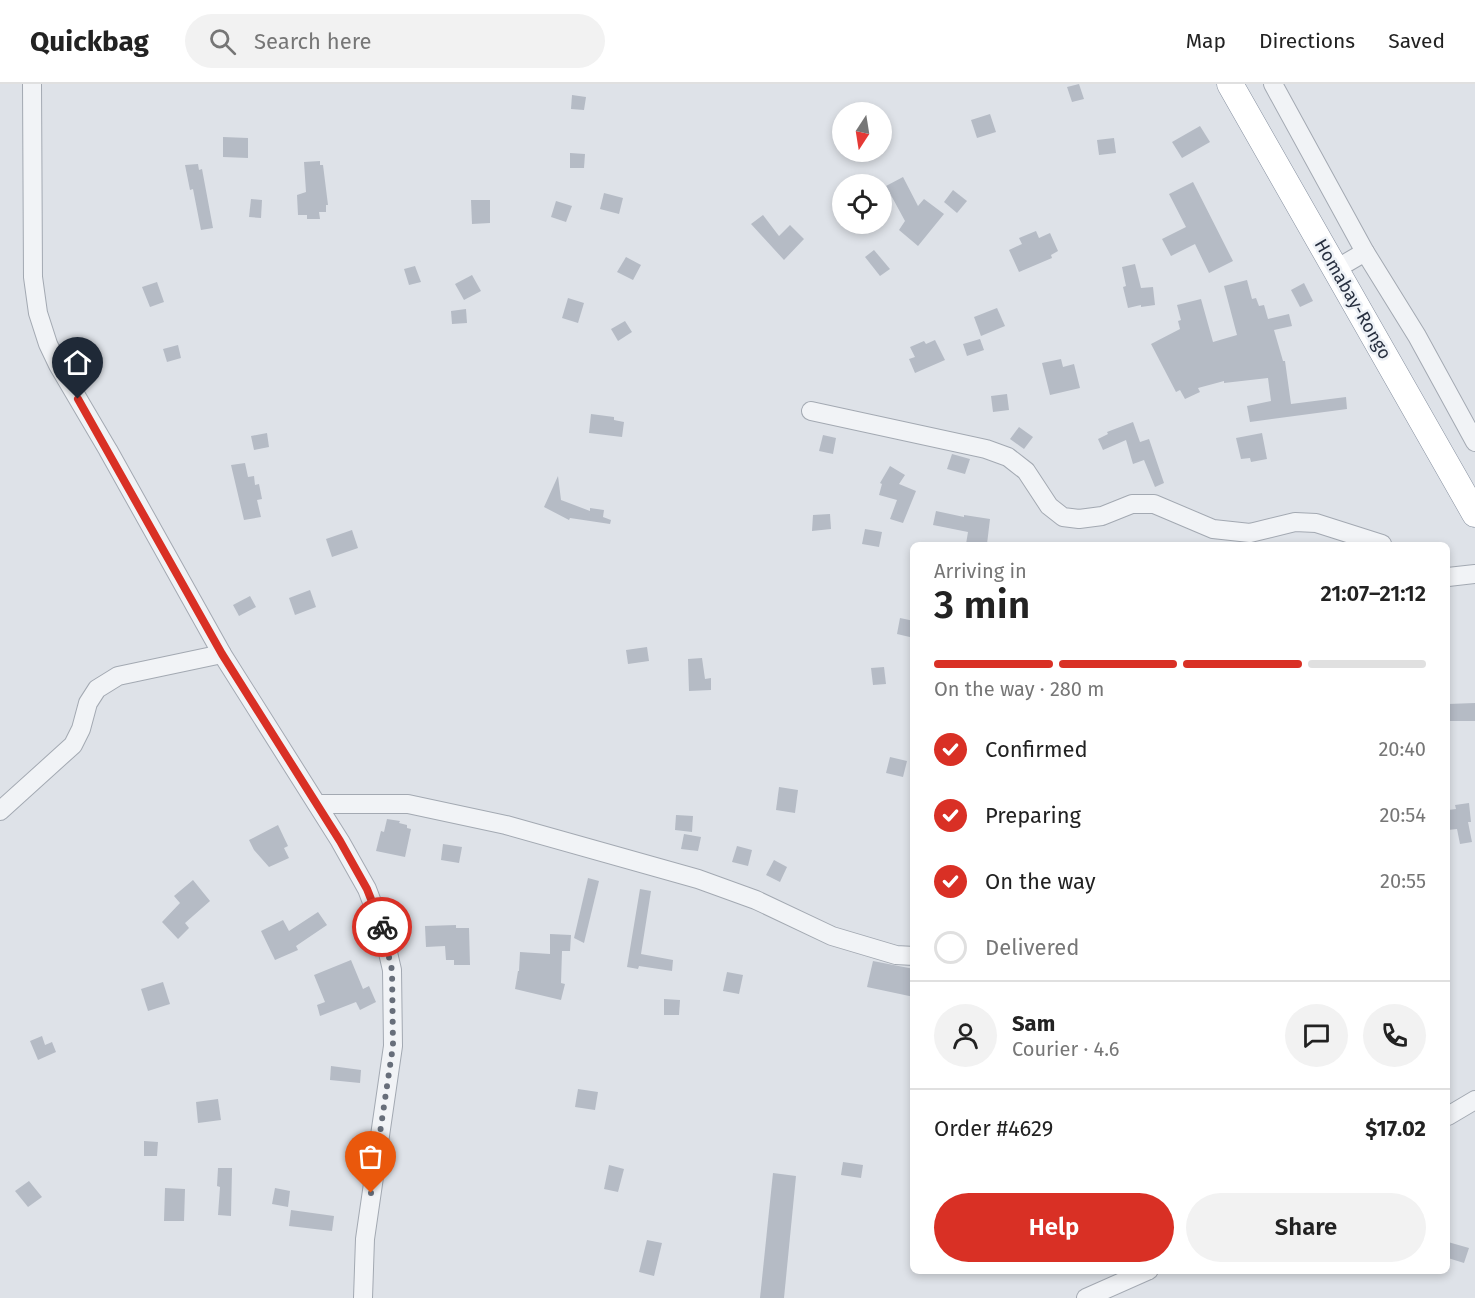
<!DOCTYPE html>
<meta charset="utf-8">
<style>
:root{--surface:#fff;--page:#f2f2f2;--text:#222;--muted:#767676;--line:#e0e0e0;--accent:#d93025}
body{margin:0;font-family:"Fira Sans",sans-serif;background:var(--page);color:var(--text);height:100vh;display:flex;flex-direction:column;font-size:22px;white-space:nowrap}
*{box-sizing:border-box;margin:0}
p{font-size:20px;color:var(--muted)}
.icon{flex:none;width:33px;height:33px;fill:none;stroke:currentColor;stroke-width:2;stroke-linecap:round;stroke-linejoin:round}
.map{position:relative;flex:1;overflow:hidden}
.details{position:absolute;left:910px;top:458px;width:540px;height:732px;display:flex;flex-direction:column;background:var(--surface);border-radius:9px;box-shadow:0 3px 9px #0003}
.details>*{flex:none}
.needle{width:39px;rotate:192deg}
.controls{position:absolute;left:832px;top:18px;display:grid;gap:12px}
.controls a{display:grid;place-items:center;width:60px;height:60px;border-radius:50%;background:var(--surface);box-shadow:0 3px 9px #0003;font-size:30px}
.pin{position:absolute;display:grid;place-items:center;width:51px;height:51px;color:#fff;margin:-62px -26px;border-radius:50% 50% 50% 0;rotate:-45deg;box-shadow:0 0 6px #0007}
.pin .icon{rotate:45deg}
.courier{position:absolute;display:grid;place-items:center;width:60px;height:60px;margin:-30px;border:4px solid #d93025;border-radius:50%;background:#fff;color:#222;box-shadow:0 2px 8px #0007}
.overview em{font-style:normal;font-weight:600}
.overview div{display:flex;flex-direction:column-reverse}
.overview{display:flex;align-items:center;justify-content:space-between;height:102px;padding:0 24px}
h1{font-size:39px;font-weight:600;line-height:45px}
.bar{display:grid;grid-template-columns:repeat(4,1fr);gap:9px 6px;align-content:center;height:72px;padding:0 24px}
.bar i{height:8px;border-radius:4px;background:var(--line)}
.bar .on{background:var(--accent)}
.bar p{grid-column:span 4}
.line{display:flex;align-items:center;gap:15px;padding:0 24px;border-top:2px solid var(--line)}
.line div{flex:1}
.round{display:grid;place-items:center;flex:none;width:63px;height:63px;border-radius:32px;background:var(--page)}
ol{padding:0 24px;list-style:none}
li{display:flex;align-items:center;gap:18px;height:66px}
li p{margin-inline-start:auto}
li .icon{padding:6px;border-radius:50%;background:var(--accent);color:#fff;stroke-width:4}
li:last-child{color:var(--muted)}
li i{width:33px;height:33px;border:3px solid var(--line);border-radius:50%}
.primary-button{display:flex;gap:12px;margin-top:auto;padding:12px 24px}
.primary-button a{flex:1;height:69px;border-radius:36px;background:var(--accent);color:#fff;font-size:24px;font-weight:600;line-height:69px;text-align:center}
.primary-button a+a{background:var(--page);color:var(--text)}
header{display:flex;align-items:center;gap:36px;box-sizing:border-box;height:84px;padding:0 30px;background:var(--surface);border-bottom:2px solid var(--line)}
header strong{font-size:28px}
nav{display:flex;gap:33px;margin-inline-start:auto;font-size:21px}
.search{width:420px;height:54px;background:var(--page);display:flex;align-items:center;gap:15px;box-sizing:border-box;padding:0 21px;border-radius:33px;color:var(--muted);font-size:22px}
.map>svg:first-child{display:block}
.building{fill:#b5bbc5}
.lines{fill:none;stroke-linecap:round;stroke-linejoin:round}
.minor-casing{stroke:#a3a9b2;stroke-width:20}
.highway-casing{stroke:#858f9f;stroke-width:27}
.minor{stroke:#f1f3f6;stroke-width:18}
.highway{stroke:#fff;stroke-width:26}
.done{stroke:#676e7a;stroke-width:6;stroke-dasharray:0 10.8}
.route{stroke:#d93025;stroke-width:8}
.labels{text-anchor:middle;stroke-width:5;stroke-linejoin:round;paint-order:stroke}
.street-label{font-size:18px;fill:#272f3f;stroke:#edf1f6}
</style>
<header>
<strong>Quickbag</strong>
<div class="search"><svg class="icon" aria-label="search" viewBox="0 0 24 24"><circle cx="10" cy="10" r="6"/><path d="M15 15l6 6"/></svg>Search here</div>
<nav><a>Map</a><a>Directions</a><a>Saved</a></nav>
</header>
<div class="map">
<svg width="1475" height="1214" viewBox="0 0 1475 1214">
<rect width="100%" height="100%" fill="#dee2e8"/>
<!-- building -->
<g class="building">
<path d="M1079,0L1084,15L1072,18L1067,3Z"/>
<path d="M572,11L586,13L584,26L571,25Z"/>
<path d="M990,30L996,48L977,54L971,36Z"/>
<path d="M1200,42L1210,58L1182,74L1172,58Z"/>
<path d="M223,53L248,54V74L223,73Z"/>
<path d="M1114,54L1116,69L1099,71L1097,56Z"/>
<path d="M570,69L585,70L584,84H570Z"/>
<path d="M320,77V81H323L328,121H326V128H319L320,135H307V131H298L297,111L306,108L304,78Z"/>
<path d="M198,80L199,86L202,85L213,144L201,146L193,105L190,106L185,81Z"/>
<path d="M903,93L918,122L924,115L944,130L918,162L899,146L905,137L886,102Z"/>
<path d="M1193,98L1233,177L1209,189L1195,160L1171,172L1162,155L1186,143L1169,110Z"/>
<path d="M953,106L967,117L957,129L944,118Z"/>
<path d="M604,109L623,114L619,130L600,125Z"/>
<path d="M251,115L262,116L261,134L249,133Z"/>
<path d="M471,116H490V139L472,140Z"/>
<path d="M556,117L572,122L566,138L551,133Z"/>
<path d="M763,131L779,152L790,141L804,155L784,176L751,140Z"/>
<path d="M1036,147L1039,154L1050,149L1058,167L1051,171L1052,174L1019,188L1009,166L1022,160L1019,154Z"/>
<path d="M874,166L890,185L880,192L865,173Z"/>
<path d="M626,173L641,181L633,196L617,188Z"/>
<path d="M1135,180L1141,204L1153,203L1155,221L1141,223V221L1128,224L1123,203L1126,202L1122,183Z"/>
<path d="M415,182L421,198L409,201L404,185Z"/>
<path d="M472,191L481,207L464,216L455,200Z"/>
<path d="M1247,196L1252,215L1256,214L1259,222L1264,221L1268,235L1289,230L1292,242L1274,246L1283,277H1285L1291,320L1346,313L1347,325L1250,338L1247,322L1271,317L1268,294L1224,299V297L1198,304L1200,308L1185,315L1180,306L1176,308L1151,260L1180,245L1178,237L1181,236L1177,221L1201,215L1213,258L1237,251L1224,202Z"/>
<path d="M157,198L164,218L150,223L142,203Z"/>
<path d="M1304,199L1313,217L1300,223L1291,206Z"/>
<path d="M568,214L584,219L578,239L562,234Z"/>
<path d="M997,224L1005,242L981,252L974,233Z"/>
<path d="M466,225L467,239L452,240L451,227Z"/>
<path d="M625,237L632,248L618,257L611,245Z"/>
<path d="M980,255L984,266L967,272L963,260Z"/>
<path d="M935,256L945,276L915,289L909,275L915,273L910,263L924,257L926,260Z"/>
<path d="M178,261L181,274L167,278L163,265Z"/>
<path d="M1061,275L1063,283L1074,280L1080,304L1050,311L1042,279Z"/>
<path d="M1007,310L1009,326L993,328L991,312Z"/>
<path d="M591,330L614,333V336L624,338L622,353L589,349Z"/>
<path d="M1133,338L1140,358L1149,355L1164,399L1155,403L1144,376L1133,380L1126,356L1103,366L1098,355L1108,350L1107,348Z"/>
<path d="M1019,343L1033,353L1024,365L1010,355Z"/>
<path d="M267,349L269,363L254,366L251,352Z"/>
<path d="M1262,349L1267,375L1251,378L1250,374L1241,375L1236,354Z"/>
<path d="M823,351L836,354L833,370L819,367Z"/>
<path d="M952,370L970,375L965,390L947,385Z"/>
<path d="M245,379L248,393L254,392L255,401L259,400L262,415L257,416L261,433L244,436L231,381Z"/>
<path d="M890,382L905,391L899,400L916,407L903,439L890,435L897,416L879,411L882,400L880,399Z"/>
<path d="M558,392L561,416L590,427V424L604,426L603,433L611,436L610,440L570,434L569,436L544,423Z"/>
<path d="M936,427L964,433V431L990,435L987,460H966L968,448L933,441Z"/>
<path d="M830,430L831,445L812,447L813,431Z"/>
<path d="M865,445L882,448L879,463L862,460Z"/>
<path d="M352,446L358,464L332,473L326,455Z"/>
<path d="M310,506L316,523L295,531L289,514Z"/>
<path d="M250,512L256,523L239,532L233,521Z"/>
<path d="M900,534L914,537V554L897,550Z"/>
<path d="M647,563L649,577L628,580L626,566Z"/>
<path d="M702,574L705,595L711,594V606L689,607L688,575Z"/>
<path d="M884,583L886,600L873,601L871,584Z"/>
<path d="M1475,619V637H1448V620Z"/>
<path d="M890,673L907,677L903,693L886,689Z"/>
<path d="M779,703L798,706L795,729L776,726Z"/>
<path d="M1469,719L1471,738H1468L1472,758L1460,760L1457,745L1448,746V726L1456,725L1455,721Z"/>
<path d="M676,731L693,732L692,748L675,746Z"/>
<path d="M387,735L400,737L399,739L407,741V744L411,745L405,773L376,767L381,747L384,748Z"/>
<path d="M278,741L288,762L284,764L289,774L269,783L254,766L249,756Z"/>
<path d="M684,750L701,753L698,767L681,765Z"/>
<path d="M443,760L462,763L459,779L441,776Z"/>
<path d="M737,762L752,766L748,782L732,778Z"/>
<path d="M774,776L787,783L780,798L766,791Z"/>
<path d="M588,794L599,797L584,859L574,854Z"/>
<path d="M193,796L210,817L185,839L189,844L178,855L162,838L180,819L174,812Z"/>
<path d="M640,805L651,807L641,870L673,876L672,887L639,882L638,885L627,883Z"/>
<path d="M318,828L327,841L296,862L298,866L275,876L261,847L283,836L289,847Z"/>
<path d="M456,841V844H469L470,881H454V876H446L445,862L426,863L425,842Z"/>
<path d="M550,850L571,851L570,867H562L561,899L565,900L561,916L515,905L518,887H519L520,868L550,870Z"/>
<path d="M351,876L363,905L369,902L376,918L360,926L356,918L320,932L317,921L325,918L314,891Z"/>
<path d="M873,877L914,885V913L867,903Z"/>
<path d="M727,888L743,891L739,910L723,907Z"/>
<path d="M163,898L170,920L148,927L141,905Z"/>
<path d="M664,915L680,916L679,931H664Z"/>
<path d="M42,952L45,961L52,958L56,968L38,976L30,957Z"/>
<path d="M331,982L361,986L360,999L330,996Z"/>
<path d="M578,1005L598,1008L595,1026L575,1023Z"/>
<path d="M218,1015L221,1036L198,1039L196,1018Z"/>
<path d="M144,1057L158,1058L157,1072H144Z"/>
<path d="M843,1078L863,1081L861,1094L841,1091Z"/>
<path d="M609,1081L624,1085L618,1108L604,1105Z"/>
<path d="M218,1084H232L231,1132L218,1131L220,1103L217,1102Z"/>
<path d="M773,1089L796,1092L784,1214H760Z"/>
<path d="M29,1097L42,1113L28,1123L15,1107Z"/>
<path d="M165,1104L185,1105L184,1137H164Z"/>
<path d="M275,1104L290,1107L288,1123L272,1120Z"/>
<path d="M291,1126L334,1132L332,1147L289,1142Z"/>
<path d="M647,1156L662,1159L654,1192L639,1188Z"/>
<path d="M1448,1158L1469,1164L1464,1179L1448,1174Z"/>
</g>
<g class="lines">
<!-- minor casing -->
<g class="minor-casing">
<g id="minor">
<path d="M32,0L33,193L38,229L48,260L58,281L108,366L222,570L340,757L367,805L383,847L392,886L393,962L365,1155L363,1214"/>
<path d="M1273,0L1365,168L1417,252L1475,358"/>
<path d="M1336,185L1365,168"/>
<path d="M811,327L986,365L1008,373L1026,387L1049,422L1063,433L1079,435L1102,432L1132,420H1154L1213,445L1250,449L1295,438L1316,439L1382,460"/>
<path d="M1448,493L1475,490"/>
<path d="M317,720H408L506,741L698,795L756,816L832,852L896,871L914,872"/>
<path d="M0,727L73,661L81,645L88,619L97,605L118,592L222,570"/>
<path d="M1448,1032L1475,1016"/>
<path d="M1086,1214L1149,1186"/>
</g>
</g>
<!-- highway casing -->
<g class="highway-casing">
<path id="highway" d="M1230,0L1475,430"/>
</g>
<!-- minor -->
<use href="#minor" class="minor"/>
<!-- highway -->
<use href="#highway" class="highway"/>
</g>
<g class="lines">
<!-- done -->
<path class="done" d="M371,1109L393,962L392,886L382,843"/>
<!-- route -->
<path class="route" d="M78,315L222,570L340,757L367,805L382,843"/>
</g>
<g class="labels">
<!-- street labels -->
<g class="street-label">
<text transform="translate(1353 215) rotate(60)" y="6">Homabay-Rongo</text>
</g>
</g>
</svg>
<div class="controls">
<a><svg class="needle" viewBox="-14 -14 28 28"><path d="M0-13l5 13h-10z" fill="#e53935"/><path d="M0 13l5-13h-10z" fill="#767676"/></svg></a>
<a><svg class="icon" aria-label="locate" viewBox="0 0 24 24"><circle cx="12" cy="12" r="6"/><path d="M12 2v4M12 18v4M2 12h4M18 12h4"/></svg></a>
</div>
<div class="pin" style="left:371px;top:1109px;background:#ea580c"><svg class="icon" aria-label="bag" viewBox="0 0 24 24"><path d="M5 8h14l-1 12H6zM9 8a3 3 0 0 1 6 0"/></svg></div>
<div class="pin" style="left:78px;top:315px;background:#1f2937"><svg class="icon" aria-label="home" viewBox="0 0 24 24"><path d="M3 11l9-7 9 7M6 9v11h12V9"/></svg></div>
<div class="courier" style="left:382px;top:843px"><svg class="icon" aria-label="bike" viewBox="0 0 24 24"><circle cx="6" cy="16" r="4"/><circle cx="18" cy="16" r="4"/><path d="M6 16l4-8h5l3 8M10 8l3 8H6M13 5h3"/></svg></div>
<section class="details">
<div class="overview"><div><h1>3 min</h1><p>Arriving in</p></div><em>21:07–21:12</em></div>
<div class="bar"><i class="on"></i><i class="on"></i><i class="on"></i><i></i><p>On the way · 280 m</p></div>
<ol>
<li><svg class="icon" aria-label="check" viewBox="0 0 24 24"><path d="M5 12l5 5 9-10"/></svg>Confirmed<p>20:40</p></li>
<li><svg class="icon" aria-label="check" viewBox="0 0 24 24"><path d="M5 12l5 5 9-10"/></svg>Preparing<p>20:54</p></li>
<li><svg class="icon" aria-label="check" viewBox="0 0 24 24"><path d="M5 12l5 5 9-10"/></svg>On the way<p>20:55</p></li>
<li><i></i>Delivered</li>
</ol>
<div class="line" style="height:108px"><a class="round"><svg class="icon" aria-label="person" viewBox="0 0 24 24"><circle cx="12" cy="8" r="4"/><path d="M4 21q1-7 8-7t8 7"/></svg></a><div><b>Sam</b><p>Courier · 4.6</p></div><a class="round"><svg class="icon" aria-label="chat" viewBox="0 0 24 24"><path d="M4 5h16v11H9l-5 4z"/></svg></a><a class="round"><svg class="icon" aria-label="phone" viewBox="0 0 24 24"><path d="M5 4h4l2 5-3 2q2 4 5 5l2-3 5 2v4C11 20 4 13 5 4z"/></svg></a></div>
<div class="line" style="height:78px"><div>Order #4629</div><b>$17.02</b></div>
<div class="primary-button"><a>Help</a><a>Share</a></div>
</section>
</div>
